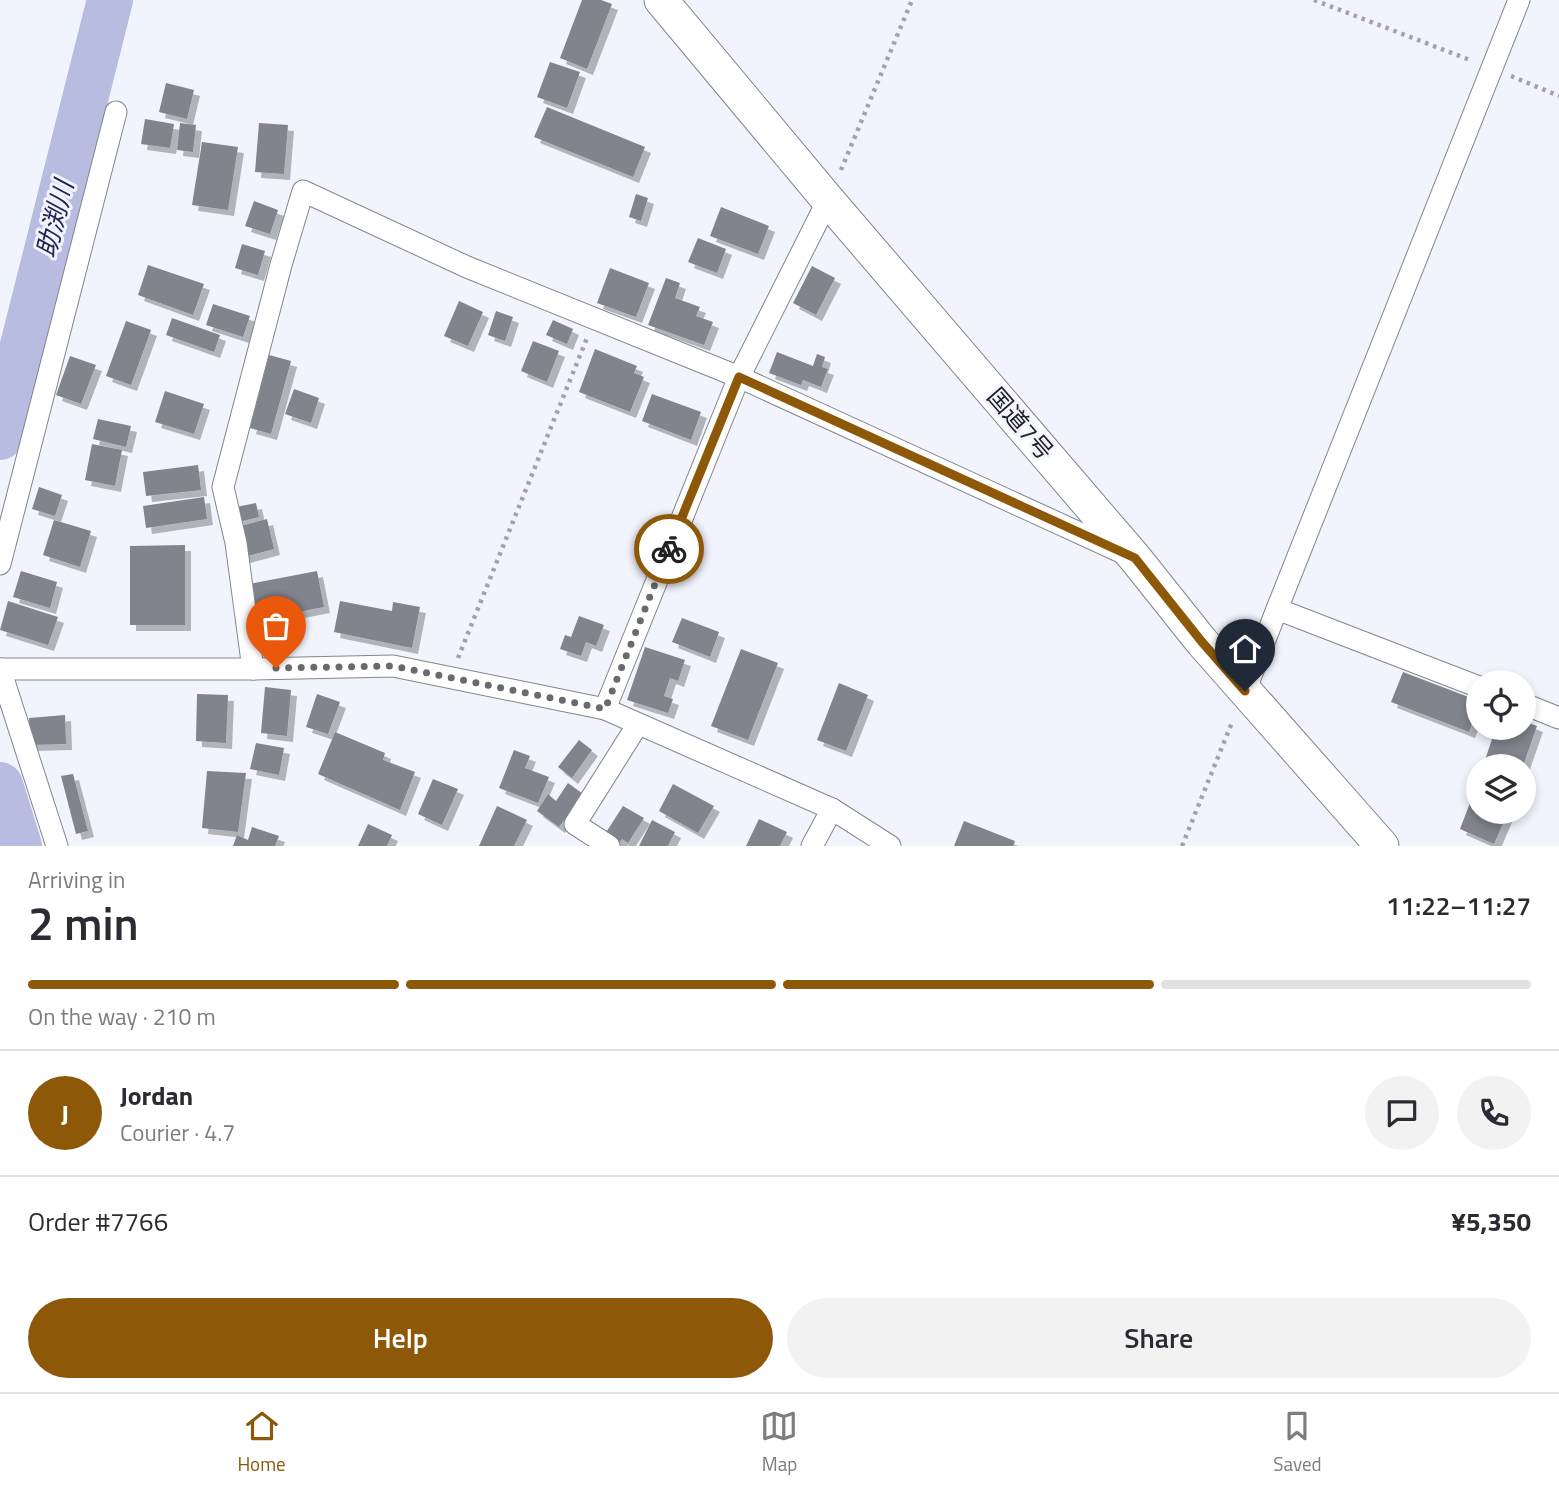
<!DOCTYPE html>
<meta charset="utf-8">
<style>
:root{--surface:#fff;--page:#f2f2f3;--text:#2b2b33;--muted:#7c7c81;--line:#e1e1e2;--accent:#8d5808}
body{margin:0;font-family:"Titillium Web","Noto Sans JP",sans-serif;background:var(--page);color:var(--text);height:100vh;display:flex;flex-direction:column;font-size:26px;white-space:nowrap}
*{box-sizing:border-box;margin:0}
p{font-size:23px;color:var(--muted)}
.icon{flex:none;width:38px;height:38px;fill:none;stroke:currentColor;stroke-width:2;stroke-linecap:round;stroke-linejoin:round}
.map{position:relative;height:846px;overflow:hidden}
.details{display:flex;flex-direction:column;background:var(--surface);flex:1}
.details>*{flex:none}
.buttons{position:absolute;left:1466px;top:670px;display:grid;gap:14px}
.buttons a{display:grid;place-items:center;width:70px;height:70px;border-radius:50%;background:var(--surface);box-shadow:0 4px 10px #0003;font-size:35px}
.pin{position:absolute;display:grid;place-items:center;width:60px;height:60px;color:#fff;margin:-72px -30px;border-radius:50% 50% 50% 0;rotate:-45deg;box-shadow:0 0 7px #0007}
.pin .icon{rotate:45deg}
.courier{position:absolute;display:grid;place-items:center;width:70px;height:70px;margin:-35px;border:5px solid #8d5808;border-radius:50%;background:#fff;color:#222;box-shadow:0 2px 9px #0007}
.summary em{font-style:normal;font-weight:600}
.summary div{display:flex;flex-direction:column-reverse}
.summary{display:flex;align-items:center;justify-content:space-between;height:119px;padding:0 28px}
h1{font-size:46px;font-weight:600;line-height:52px}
.bar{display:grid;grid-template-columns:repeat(4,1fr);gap:10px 7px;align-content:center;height:84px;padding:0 28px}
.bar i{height:9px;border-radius:5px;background:var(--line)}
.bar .selected{background:var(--accent)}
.bar p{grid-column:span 4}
.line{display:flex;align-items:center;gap:18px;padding:0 28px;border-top:2px solid var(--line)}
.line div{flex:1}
.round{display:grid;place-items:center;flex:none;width:74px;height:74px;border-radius:37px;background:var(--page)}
.cta{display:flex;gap:14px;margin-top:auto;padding:14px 28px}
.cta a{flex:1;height:80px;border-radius:42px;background:var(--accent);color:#fff;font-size:28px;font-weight:600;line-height:80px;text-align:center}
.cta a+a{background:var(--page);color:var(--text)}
.dock{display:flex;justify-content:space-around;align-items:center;height:98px;border-top:2px solid var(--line);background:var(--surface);font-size:19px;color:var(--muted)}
.dock a{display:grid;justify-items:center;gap:4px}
.dock .selected{color:var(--accent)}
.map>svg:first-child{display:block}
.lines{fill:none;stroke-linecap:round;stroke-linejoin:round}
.river{stroke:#b7bce0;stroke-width:46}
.building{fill:#81838d;filter:url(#shadow)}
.minor-casing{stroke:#83858f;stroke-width:23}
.trunk-casing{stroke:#83858f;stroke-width:35}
.path{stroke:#a1a3aa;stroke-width:4.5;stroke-dasharray:3.5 5;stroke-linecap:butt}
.minor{stroke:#fff;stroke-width:21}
.trunk{stroke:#fff;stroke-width:33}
.done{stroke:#686a6f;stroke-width:7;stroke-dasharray:0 12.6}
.route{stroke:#8d5808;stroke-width:9}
.labels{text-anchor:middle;stroke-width:6;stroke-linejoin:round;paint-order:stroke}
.street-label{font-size:24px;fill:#1e1f23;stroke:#f2f4fd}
.water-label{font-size:26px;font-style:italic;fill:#242552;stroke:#f2f4fd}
</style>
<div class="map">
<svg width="1559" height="846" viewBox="0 0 1559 846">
<defs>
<filter id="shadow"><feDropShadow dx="6" dy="6" stdDeviation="0" flood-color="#0004"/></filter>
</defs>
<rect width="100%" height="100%" fill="#f2f4fd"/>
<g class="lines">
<!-- river -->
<g class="river">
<path d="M0,437L110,0"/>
<path d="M0,785L19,846"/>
</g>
</g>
<!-- building -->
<g class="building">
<path d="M582,0H601L612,4L587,69L560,58Z"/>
<path d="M550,62L580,72L567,108L537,97Z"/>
<path d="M166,83L194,90L187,119L159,112Z"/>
<path d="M547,107L645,147L633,177L534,137Z"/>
<path d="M145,119L174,124L170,148L141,144Z"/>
<path d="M180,123L196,125L193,152L177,150Z"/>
<path d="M259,123L288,125L284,174L255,172Z"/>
<path d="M202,142L238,147L228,210L192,205Z"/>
<path d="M636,194L648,198L641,221L629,217Z"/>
<path d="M254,201L278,210L270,234L245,226Z"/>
<path d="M721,207L769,226L758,254L710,236Z"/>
<path d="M698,238L726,249L717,273L688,262Z"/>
<path d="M242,244L265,251L258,275L235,268Z"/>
<path d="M148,265L204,284L193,315L138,295Z"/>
<path d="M812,266L835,278L816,315L793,303Z"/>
<path d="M610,268L649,283L636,317L597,303Z"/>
<path d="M666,278L680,283L675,298L700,307L696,316L713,322L704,345L648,325Z"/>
<path d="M459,301L483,312L468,346L444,336Z"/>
<path d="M213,304L250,316L243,337L206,325Z"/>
<path d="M496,311L513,317L505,341L488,335Z"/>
<path d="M172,318L220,335L214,352L166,335Z"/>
<path d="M553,320L573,329L567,344L546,335Z"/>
<path d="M126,321L151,330L131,385L106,376Z"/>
<path d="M533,341L559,351L547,382L521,371Z"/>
<path d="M595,349L637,366L634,373L644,377L630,412L579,392Z"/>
<path d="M777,352L813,366L817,354L825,357L822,367L828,369L821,387L803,380L801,385L769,373Z"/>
<path d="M269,355L291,361L271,434L250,428Z"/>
<path d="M70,356L96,365L81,404L56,395Z"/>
<path d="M294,389L319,398L311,423L285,414Z"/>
<path d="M165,391L204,404L194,434L155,422Z"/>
<path d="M652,394L701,412L691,440L642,421Z"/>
<path d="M98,419L131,426L126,447L93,439Z"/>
<path d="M92,444L122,450L115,486L85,480Z"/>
<path d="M198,465L201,490L146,496L143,472Z"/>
<path d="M39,487L62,495L55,516L32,509Z"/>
<path d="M204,497L207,519L146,528L143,506Z"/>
<path d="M256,503L259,517L238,522L236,507Z"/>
<path d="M267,519L274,549L244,557L237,527Z"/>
<path d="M54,520L91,531L80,567L43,555Z"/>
<path d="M185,545V625H130V546Z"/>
<path d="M21,571L57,582L50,608L13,597Z"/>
<path d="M317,571L324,607L293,613L294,622L273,626L271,614L255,617L249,584Z"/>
<path d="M8,601L58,617L48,645L0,630Z"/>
<path d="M340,601L392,611L393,602L420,607L412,648L334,632Z"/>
<path d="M579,616L604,625L596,646L586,642L581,656L560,649L565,635L571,637Z"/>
<path d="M682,618L719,632L710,657L672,642Z"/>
<path d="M645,647L685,660L678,681L670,678L664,696L673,699L668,713L627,700Z"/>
<path d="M741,649L778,663L748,740L711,726Z"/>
<path d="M1403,672L1479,701V706L1469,732L1391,702Z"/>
<path d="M839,683L868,695L846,751L817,740Z"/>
<path d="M265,687L291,690L287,736L261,733Z"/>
<path d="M197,694L228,695L226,743L196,741Z"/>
<path d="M317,694L340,702L328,734L306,727Z"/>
<path d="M65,715L66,744L30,745L29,718Z"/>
<path d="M1524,721L1537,726L1523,766H1483L1495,730L1515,737L1519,728H1524Z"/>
<path d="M335,732L385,753L383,760L415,772L400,810L318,774Z"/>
<path d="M579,740L592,750L572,778L558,767Z"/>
<path d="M256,743L284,748L279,775L250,769Z"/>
<path d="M514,750L530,756L525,768L549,777L538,803L499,788Z"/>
<path d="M207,771L246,773L238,832L202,828Z"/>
<path d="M73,774L88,831L76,834L61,776Z"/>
<path d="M433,779L458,789L442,825L418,814Z"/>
<path d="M568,783L583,794L559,827L537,811L548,794L556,801Z"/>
<path d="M673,784L714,806L698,833L659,811Z"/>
<path d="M1473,795L1479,797V812H1508L1494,844L1460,829Z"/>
<path d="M497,806L527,820L514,846H479Z"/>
<path d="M623,806L644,818L628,843L622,839L619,843L605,834Z"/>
<path d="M759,819L787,832L780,846H746Z"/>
<path d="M652,820L675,832L668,846H639Z"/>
<path d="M964,821L1015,841L1013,846H954Z"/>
<path d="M368,824L392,835L387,846H358Z"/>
<path d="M252,827L279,836L275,846H233L237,835L248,840Z"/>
</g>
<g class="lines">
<!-- minor casing -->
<g class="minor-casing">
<g id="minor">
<path d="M0,564L116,112"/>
<path d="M1277,609L1479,687"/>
<path d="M0,669H253L393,666L605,709L832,809L890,846"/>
<path d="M0,669L57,846"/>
<path d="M253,669L236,543L223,487L281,265L303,191L467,267L739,377L1123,553"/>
<path d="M1245,691L1277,609L1519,0"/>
<path d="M1524,704L1559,718"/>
<path d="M605,709L739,377L828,200"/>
<path d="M609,846L575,824L638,724"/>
<path d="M812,846L832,809"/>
</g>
</g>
<!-- trunk casing -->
<g class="trunk-casing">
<path id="trunk" d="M661,0L828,200L1135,558L1202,642L1382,846"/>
</g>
<!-- path -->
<g class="path">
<path d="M1314,0L1470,60"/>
<path d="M1511,76L1559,96"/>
<path d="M841,170L912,0"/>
<path d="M458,658L587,338"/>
<path d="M1182,846L1233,720"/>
</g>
<!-- minor -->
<use href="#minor" class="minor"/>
<!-- trunk -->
<use href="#trunk" class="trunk"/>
</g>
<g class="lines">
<!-- done -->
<path class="done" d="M276,668L393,666L605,709L669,549"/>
<!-- route -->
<path class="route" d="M669,549L739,377L1135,558L1202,642L1245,691"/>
</g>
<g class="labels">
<!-- street labels -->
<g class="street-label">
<text transform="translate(1020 424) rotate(49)" y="8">国道7号</text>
</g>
<!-- water labels -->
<g class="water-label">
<text transform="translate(55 219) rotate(-76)" y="9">助渕川</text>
</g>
</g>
</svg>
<div class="buttons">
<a><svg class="icon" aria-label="locate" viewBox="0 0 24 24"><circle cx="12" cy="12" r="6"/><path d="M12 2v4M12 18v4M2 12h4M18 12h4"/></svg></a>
<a><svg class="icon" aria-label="layers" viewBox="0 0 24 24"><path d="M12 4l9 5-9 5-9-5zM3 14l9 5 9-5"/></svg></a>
</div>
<div class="pin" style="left:276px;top:668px;background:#ea580c"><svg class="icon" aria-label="bag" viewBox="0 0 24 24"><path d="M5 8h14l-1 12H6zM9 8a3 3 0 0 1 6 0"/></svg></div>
<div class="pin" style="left:1245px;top:691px;background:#1f2937"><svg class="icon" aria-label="home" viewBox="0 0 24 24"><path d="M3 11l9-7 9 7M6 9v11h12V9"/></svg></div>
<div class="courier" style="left:669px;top:549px"><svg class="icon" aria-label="bike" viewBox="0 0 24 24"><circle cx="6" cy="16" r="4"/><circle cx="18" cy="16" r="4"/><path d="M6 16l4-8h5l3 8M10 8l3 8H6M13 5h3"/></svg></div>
</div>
<section class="details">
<div class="summary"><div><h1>2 min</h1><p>Arriving in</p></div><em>11:22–11:27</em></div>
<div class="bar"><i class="selected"></i><i class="selected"></i><i class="selected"></i><i></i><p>On the way · 210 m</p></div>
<div class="line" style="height:126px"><b class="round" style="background:var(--accent);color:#fff">J</b><div><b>Jordan</b><p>Courier · 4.7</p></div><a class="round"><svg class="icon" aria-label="chat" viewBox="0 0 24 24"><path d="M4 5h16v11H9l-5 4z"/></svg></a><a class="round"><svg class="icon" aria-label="phone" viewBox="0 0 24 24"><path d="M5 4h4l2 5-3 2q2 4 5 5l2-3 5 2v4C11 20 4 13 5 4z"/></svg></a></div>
<div class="line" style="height:91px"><div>Order #7766</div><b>¥5,350</b></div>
<div class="cta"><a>Help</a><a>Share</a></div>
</section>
<nav class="dock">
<a class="selected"><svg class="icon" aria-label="home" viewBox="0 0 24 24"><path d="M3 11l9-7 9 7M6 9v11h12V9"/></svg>Home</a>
<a><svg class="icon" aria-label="map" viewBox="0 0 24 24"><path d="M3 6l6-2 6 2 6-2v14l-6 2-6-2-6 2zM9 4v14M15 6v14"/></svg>Map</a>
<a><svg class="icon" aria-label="saved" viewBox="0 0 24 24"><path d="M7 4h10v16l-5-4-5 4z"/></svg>Saved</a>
</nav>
